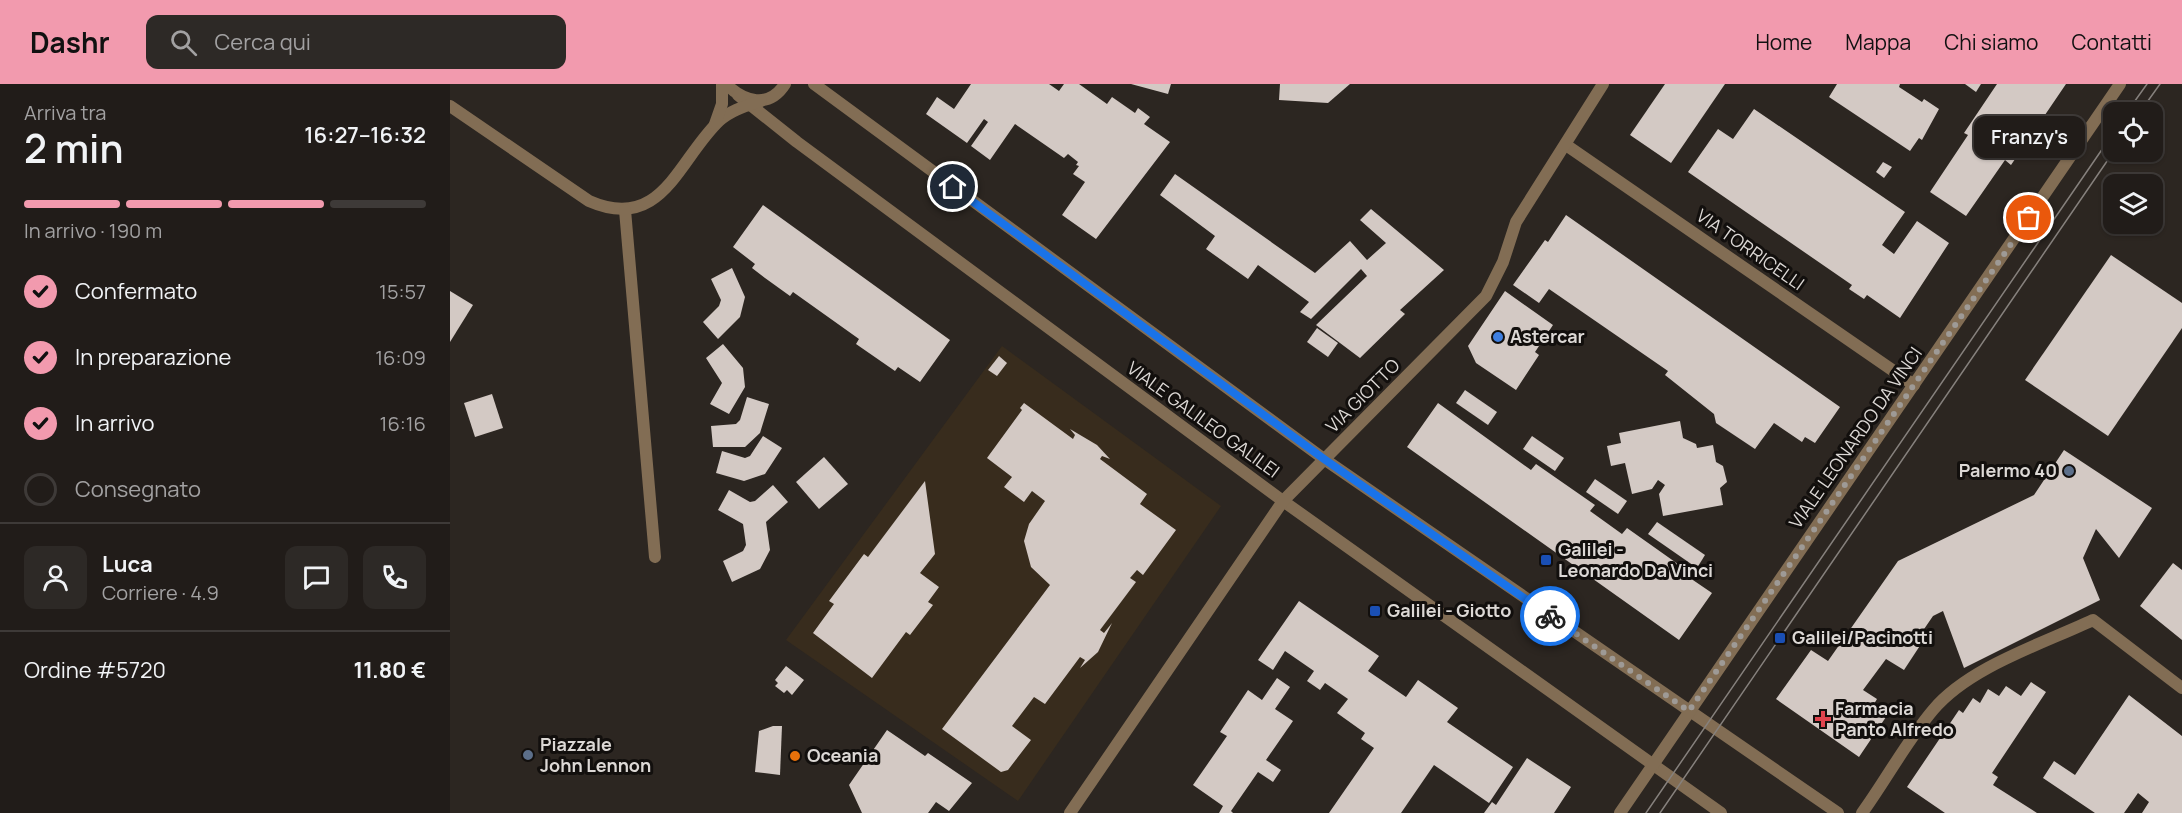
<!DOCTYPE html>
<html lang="it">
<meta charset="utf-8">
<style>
:root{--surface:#211c19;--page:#2d2926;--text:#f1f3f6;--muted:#a2a1a2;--line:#3e3a38;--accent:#f29aae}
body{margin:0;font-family:Manrope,sans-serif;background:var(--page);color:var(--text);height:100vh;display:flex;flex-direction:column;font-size:22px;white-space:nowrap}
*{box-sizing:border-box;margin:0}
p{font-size:20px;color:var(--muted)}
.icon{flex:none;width:33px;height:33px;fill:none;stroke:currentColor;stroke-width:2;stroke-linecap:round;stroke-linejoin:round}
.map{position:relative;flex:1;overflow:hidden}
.sheet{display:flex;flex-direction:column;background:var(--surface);width:450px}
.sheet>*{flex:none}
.buttons{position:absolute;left:1653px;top:18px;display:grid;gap:12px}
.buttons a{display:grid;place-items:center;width:60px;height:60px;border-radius:12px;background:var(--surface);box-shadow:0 2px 4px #0004,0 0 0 2px var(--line);font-size:30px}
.pin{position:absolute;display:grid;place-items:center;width:51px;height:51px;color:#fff;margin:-26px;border:3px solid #fff;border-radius:50%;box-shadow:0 2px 6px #0007}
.courier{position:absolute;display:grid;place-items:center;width:60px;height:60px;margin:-30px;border:4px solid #1a73e8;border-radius:50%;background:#fff;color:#222;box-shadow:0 2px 8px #0007}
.bubble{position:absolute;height:42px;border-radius:12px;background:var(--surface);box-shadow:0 2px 4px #0004,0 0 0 2px var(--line);font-size:20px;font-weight:600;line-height:42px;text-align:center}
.head em{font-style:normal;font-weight:600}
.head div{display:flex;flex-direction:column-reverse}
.head{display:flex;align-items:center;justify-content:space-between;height:102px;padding:0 24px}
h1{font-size:39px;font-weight:600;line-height:45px}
.bar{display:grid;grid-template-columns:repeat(4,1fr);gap:9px 6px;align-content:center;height:72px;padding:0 24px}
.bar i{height:8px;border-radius:4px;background:var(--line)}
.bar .on{background:var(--accent)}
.bar p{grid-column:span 4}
.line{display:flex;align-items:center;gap:15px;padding:0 24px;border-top:2px solid var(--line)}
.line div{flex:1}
.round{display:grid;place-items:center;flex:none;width:63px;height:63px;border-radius:12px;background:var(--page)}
ol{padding:0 24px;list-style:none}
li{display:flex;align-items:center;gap:18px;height:66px}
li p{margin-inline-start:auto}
li .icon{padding:6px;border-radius:50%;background:var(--accent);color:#111;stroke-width:4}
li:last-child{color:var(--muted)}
li i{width:33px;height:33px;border:3px solid var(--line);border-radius:50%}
header{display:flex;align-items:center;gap:36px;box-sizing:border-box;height:84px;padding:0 30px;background:var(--accent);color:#111}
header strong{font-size:28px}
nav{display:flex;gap:33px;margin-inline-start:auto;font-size:21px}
.search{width:420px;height:54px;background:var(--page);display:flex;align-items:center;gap:15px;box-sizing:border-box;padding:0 21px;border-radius:12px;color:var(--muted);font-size:22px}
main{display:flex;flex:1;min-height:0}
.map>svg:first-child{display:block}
.education{fill:#382c1d}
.building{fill:#d3c9c4}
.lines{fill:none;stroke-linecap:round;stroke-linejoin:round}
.minor{stroke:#826d54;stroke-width:12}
.tertiary{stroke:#826d54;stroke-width:12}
.tram{stroke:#86817d;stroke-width:1.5}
.done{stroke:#9e9a96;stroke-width:6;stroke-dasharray:0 10.8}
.route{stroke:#1a73e8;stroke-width:8}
.shop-dot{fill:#3f7fe0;stroke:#120f0d;stroke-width:2}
.service-dot{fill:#5c6f8a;stroke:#120f0d;stroke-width:2}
.transit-dot{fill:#1a4fb4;stroke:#120f0d;stroke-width:2}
.health-dot{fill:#e0444e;stroke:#120f0d;stroke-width:2}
.food-dot{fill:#e8710a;stroke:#120f0d;stroke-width:2}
.labels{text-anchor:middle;stroke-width:6;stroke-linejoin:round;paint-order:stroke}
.street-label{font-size:18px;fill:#dcd8d5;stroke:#120f0d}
.poi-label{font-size:18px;font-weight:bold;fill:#dcd8d5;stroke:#120f0d;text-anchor:start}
</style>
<header>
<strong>Dashr</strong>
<div class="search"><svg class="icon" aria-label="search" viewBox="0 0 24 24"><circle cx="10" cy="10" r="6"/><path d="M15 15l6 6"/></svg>Cerca qui</div>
<nav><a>Home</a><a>Mappa</a><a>Chi siamo</a><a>Contatti</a></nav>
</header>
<main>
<section class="sheet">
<div class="head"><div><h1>2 min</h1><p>Arriva tra</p></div><em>16:27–16:32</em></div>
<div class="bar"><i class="on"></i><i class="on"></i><i class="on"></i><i></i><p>In arrivo · 190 m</p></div>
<ol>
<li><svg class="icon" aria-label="check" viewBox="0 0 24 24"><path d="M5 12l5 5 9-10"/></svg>Confermato<p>15:57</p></li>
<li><svg class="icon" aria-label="check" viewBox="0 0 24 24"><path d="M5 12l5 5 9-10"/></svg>In preparazione<p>16:09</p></li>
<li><svg class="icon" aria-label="check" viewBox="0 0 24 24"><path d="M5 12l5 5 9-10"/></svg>In arrivo<p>16:16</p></li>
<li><i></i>Consegnato</li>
</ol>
<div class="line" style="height:108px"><a class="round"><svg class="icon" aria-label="person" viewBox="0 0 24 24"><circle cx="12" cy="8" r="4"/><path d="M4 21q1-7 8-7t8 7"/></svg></a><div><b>Luca</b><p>Corriere · 4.9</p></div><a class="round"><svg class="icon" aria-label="chat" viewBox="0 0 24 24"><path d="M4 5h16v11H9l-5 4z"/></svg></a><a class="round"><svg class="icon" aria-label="phone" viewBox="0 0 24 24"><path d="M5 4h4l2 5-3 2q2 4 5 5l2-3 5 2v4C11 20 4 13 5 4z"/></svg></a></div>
<div class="line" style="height:78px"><div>Ordine #5720</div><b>11.80 €</b></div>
</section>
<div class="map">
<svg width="1732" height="729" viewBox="0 0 1732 729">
<rect width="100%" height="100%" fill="#2c2621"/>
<!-- education -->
<path class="education" d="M552,262L771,422L568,717L336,556Z"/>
<!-- building -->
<g class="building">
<path d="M521,0H599L609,7L614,0H629L657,20L662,13L685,29L688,24L700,33L694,40L720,58L646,155L612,131L635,98L623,90L629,82L626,81L628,78L618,70L614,74L565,40L540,76L521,62L538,38L534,35L517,59L476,30L487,13L504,25Z"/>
<path d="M681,0H721L718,10Z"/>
<path d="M830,0H900L878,19L829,16Z"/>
<path d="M1215,0H1275L1221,79L1180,51Z"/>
<path d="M1387,0H1450L1449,3L1472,18L1474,15L1489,25L1472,56L1469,54L1460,67L1379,13Z"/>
<path d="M1515,0H1531L1526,8Z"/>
<path d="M1547,0H1616L1561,81L1555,76L1516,132L1480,108L1518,51L1514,49Z"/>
<path d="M1304,25L1455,128L1432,161L1444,170L1467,137L1499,159L1450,234L1417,211L1414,215L1399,205L1402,201L1238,88L1268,45L1283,55Z"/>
<path d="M1433,78L1442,83L1434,94L1426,88Z"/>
<path d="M725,90L865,189L900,157L917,176L936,159L910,136L921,125L994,186L950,226L955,230L910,274L866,241L917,192L911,185L861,235L850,228L859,218L808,181L798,195L756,165L765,152L710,111Z"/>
<path d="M313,121L500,256L470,298L448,283L445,287L406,260L409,255L343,208L340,212L315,194L302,184L305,180L283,163Z"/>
<path d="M1116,131L1390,323L1365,359L1355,353L1352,358L1324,339L1305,365L1266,339L1264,330L1215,291L1218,287L1099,205L1089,219L1063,201L1095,156L1098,158Z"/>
<path d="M1661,171L1732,219V244L1658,352L1575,296Z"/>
<path d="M282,184L295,213L290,233L268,255L253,238L269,222L271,216L261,195Z"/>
<path d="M0,207L23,221L0,258Z"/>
<path d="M1055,207L1103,241L1085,268L1089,271L1066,306L1026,279L1018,262Z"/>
<path d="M867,244L888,259L878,273L857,258Z"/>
<path d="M273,260L293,284L295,303L279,330L260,320L272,299L256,274Z"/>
<path d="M549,272L557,279L547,292L538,286Z"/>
<path d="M1015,306L1047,328L1038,341L1006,319Z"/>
<path d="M42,310L53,344L25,353L14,319Z"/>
<path d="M297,313L319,320L310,349L295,363H263L261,342L286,340L290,336Z"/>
<path d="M574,319L623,355L625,351L620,345L647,361L660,375L652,372L650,375L697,410L690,420L726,446L693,491L687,486L680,494L686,498L650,546L654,549L662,539L648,568L630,584L635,576L630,573L595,620L584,613L562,642L581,656L558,686L551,688L492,645L600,501L581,483L574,457L579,440L595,417L582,407L574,418L554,403L562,393L537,374L572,326L570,324Z"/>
<path d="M988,319L1081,386L1086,380L1145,421L1140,427L1172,450L1177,444L1242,490L1240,494L1262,509L1229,556L957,363Z"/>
<path d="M1230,337L1233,354L1246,360L1247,364L1263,361L1266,378L1273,382L1277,398L1270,404L1273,421L1213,432L1209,410L1215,401L1208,396L1202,405L1182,410L1175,379L1161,382L1157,362L1171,359L1169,349Z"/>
<path d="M313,352L332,364L315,390L294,397L266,389L272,367L295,374L300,372Z"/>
<path d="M1082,352L1114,374L1105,387L1073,365Z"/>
<path d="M1614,366L1702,424L1669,474L1646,445L1633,474L1650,516L1514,584L1493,527L1483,532L1470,551L1475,554L1454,586L1436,575L1413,606L1427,615L1424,620L1438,630L1409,673L1326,615L1361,566L1378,577L1448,477L1584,411Z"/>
<path d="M374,373L398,400L369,425L346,398Z"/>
<path d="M1145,395L1177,417L1168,430L1136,408Z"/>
<path d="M475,397L485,470L470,489L489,503L478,518L483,521L460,551L456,548L422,594L363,549L384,520L379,517L414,470L418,473Z"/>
<path d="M323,401L338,418L316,438L320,466L310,485L282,498L273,477L293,467L296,461L293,440L268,426L279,406L300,418L305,417Z"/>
<path d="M1207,438L1255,471L1247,484L1198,450Z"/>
<path d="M1723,479L1732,486V556L1690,522Z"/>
<path d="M849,517L929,572L918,587L956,613L968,596L1008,624L997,638L1063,683L1039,719L984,681L951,729H879L924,664L911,655L915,649L887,629L898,615L875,599L870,606L857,597L864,587L835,567L823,586L808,576Z"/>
<path d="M336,582L354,596L342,611L337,606L334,609L325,602L328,599L325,596Z"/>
<path d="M827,594L840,603L825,625L843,637L816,676L831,686L823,698L808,688L781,727L783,729H769L773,722L743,701L777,652L770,648L798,606L812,616Z"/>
<path d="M1581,598L1596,608L1542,689L1548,693L1543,701L1587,729H1495L1457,703L1509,626L1513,629L1523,614L1530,619L1538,605L1549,612L1556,602L1571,612Z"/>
<path d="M1679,611L1732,652V729H1692L1699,718L1688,709L1674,729H1645L1593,694L1604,677L1625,691Z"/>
<path d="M323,642H332L330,691L305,688L309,647Z"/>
<path d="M437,646L475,672L478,669L522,699L499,727L486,718L478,729H412L399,701Z"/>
<path d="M1077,674L1121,703L1104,729H1034L1042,718L1046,721Z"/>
</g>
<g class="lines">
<!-- minor -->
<g class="minor">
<path d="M276,0C294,18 319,25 335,0"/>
<path d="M364,0L874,375L1388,729"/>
<path d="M288,11L347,58L833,417L1271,729"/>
<path d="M0,22L139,117C212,149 228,76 269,37C281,26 296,22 311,17"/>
<path d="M265,40L272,20V0"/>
<path d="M1116,61L1464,301"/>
<path d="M175,126L205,473"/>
<path d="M620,729L833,417L1036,212L1053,178L1066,138L1153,0"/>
<path d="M1412,729C1436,696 1456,658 1483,626C1519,583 1592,560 1643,536L1732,604"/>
</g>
<!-- tertiary -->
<path class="tertiary" d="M1170,729L1670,0"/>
<!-- tram -->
<g class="tram">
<path d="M1677,28L1697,0"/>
<path d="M1690,28L1710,0"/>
<path d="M1196,729L1664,48"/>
<path d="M1210,729L1664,67"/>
</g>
</g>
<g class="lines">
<!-- done -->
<path class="done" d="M1100,532L1239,627L1579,134"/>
<!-- route -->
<path class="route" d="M503,103L874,375L1100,532"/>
</g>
<!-- markers -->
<circle class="shop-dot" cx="1048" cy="253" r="6"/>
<g class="service-dot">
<circle cx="1619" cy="387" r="6"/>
<circle cx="78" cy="671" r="6"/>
</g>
<g class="transit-dot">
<rect x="1090" y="470" width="12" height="12" rx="3"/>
<rect x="919" y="521" width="12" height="12" rx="3"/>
<rect x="1324" y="548" width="12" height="12" rx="3"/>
</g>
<path class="health-dot" d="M1370 626h6v6h6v6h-6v6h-6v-6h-6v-6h6z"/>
<circle class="food-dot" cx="345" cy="672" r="6"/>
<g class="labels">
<!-- street labels -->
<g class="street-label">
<text transform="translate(1300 166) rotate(35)" y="6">VIA TORRICELLI</text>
<text transform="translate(913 312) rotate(-45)" y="6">VIA GIOTTO</text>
<text transform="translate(753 336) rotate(36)" y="6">VIALE GALILEO GALILEI</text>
<text transform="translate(1406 354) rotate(-55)" y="6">VIALE LEONARDO DA VINCI</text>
</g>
<!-- poi labels -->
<g class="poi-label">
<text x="1060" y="259">Astercar</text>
<text x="1607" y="393" text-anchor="end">Palermo 40</text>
<text x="1108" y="472">Galilei -<tspan x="1108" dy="21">Leonardo Da Vinci</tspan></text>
<text x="937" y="533">Galilei - Giotto</text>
<text x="1342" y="560">Galilei/Pacinotti</text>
<text x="1385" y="631">Farmacia<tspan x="1385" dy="21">Panto Alfredo</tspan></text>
<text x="90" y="667">Piazzale<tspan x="90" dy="21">John Lennon</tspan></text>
<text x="357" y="678">Oceania</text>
</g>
</g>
</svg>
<div class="buttons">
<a><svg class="icon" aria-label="locate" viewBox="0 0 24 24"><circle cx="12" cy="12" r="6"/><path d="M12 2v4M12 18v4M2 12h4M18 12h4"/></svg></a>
<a><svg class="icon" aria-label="layers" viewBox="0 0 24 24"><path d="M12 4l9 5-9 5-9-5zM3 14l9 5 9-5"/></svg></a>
</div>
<div class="pin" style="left:1579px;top:134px;background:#ea580c"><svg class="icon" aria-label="bag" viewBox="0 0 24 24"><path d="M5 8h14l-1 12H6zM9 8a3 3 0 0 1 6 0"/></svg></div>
<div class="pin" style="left:503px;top:103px;background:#1f2937"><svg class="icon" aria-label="home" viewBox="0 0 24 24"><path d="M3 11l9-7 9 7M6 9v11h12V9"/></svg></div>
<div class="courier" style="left:1100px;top:532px"><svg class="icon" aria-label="bike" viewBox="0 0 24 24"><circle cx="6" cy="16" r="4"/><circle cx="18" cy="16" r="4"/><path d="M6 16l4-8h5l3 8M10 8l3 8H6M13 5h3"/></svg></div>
<div class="bubble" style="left:1524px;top:32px;width:111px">Franzy's</div>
</div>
</main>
